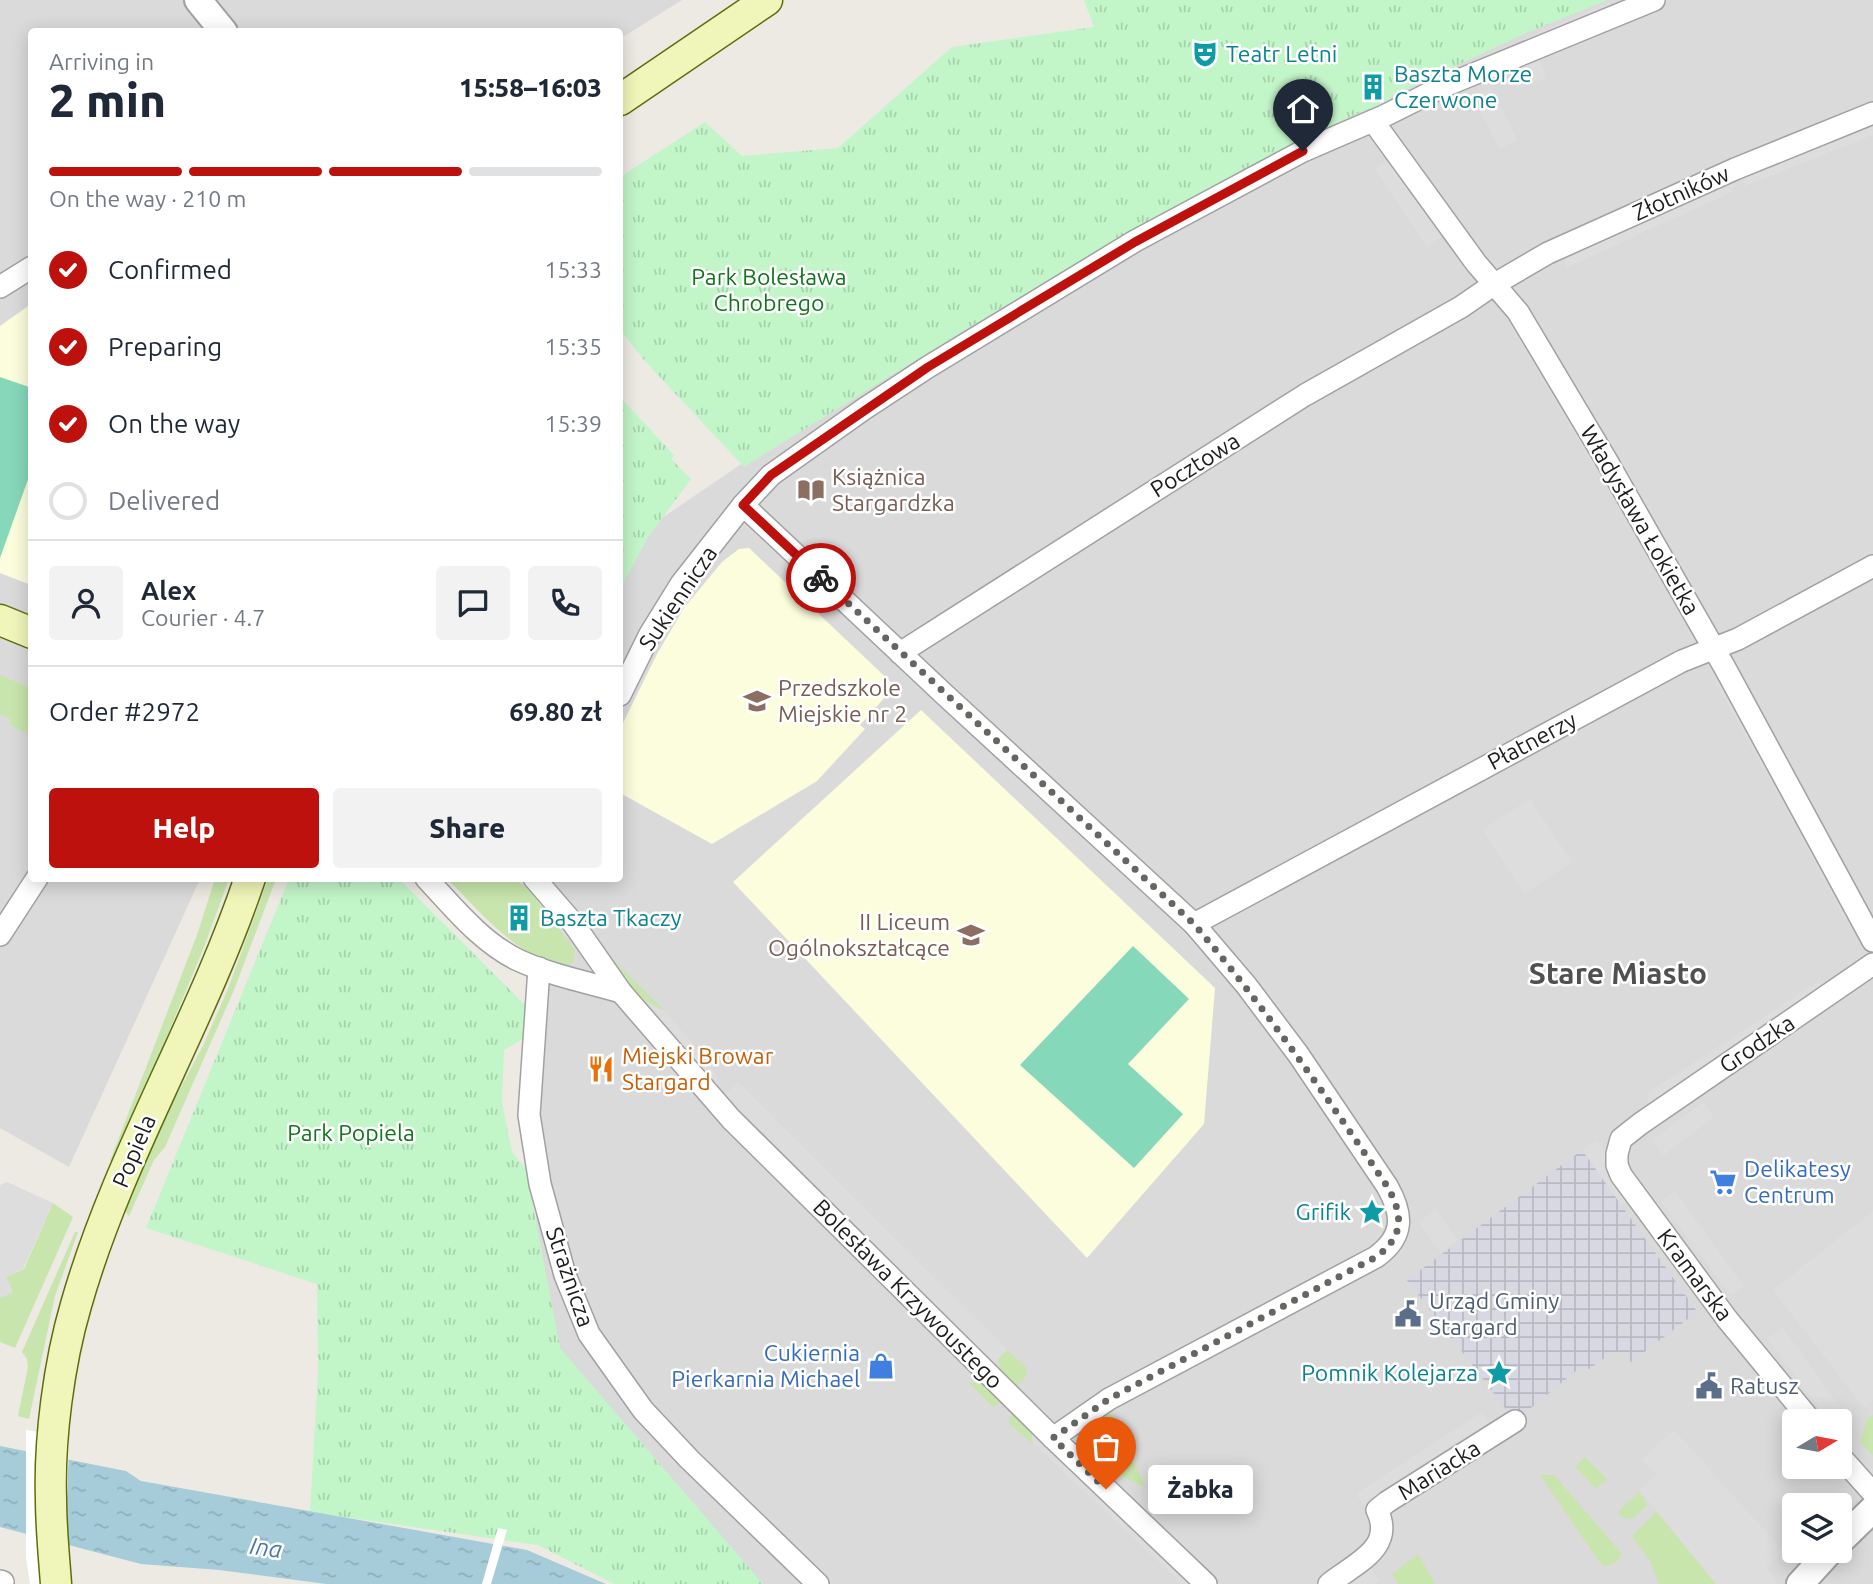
<!DOCTYPE html>
<meta charset="utf-8">
<style>
:root{--surface:#fff;--page:#f2f2f3;--text:#1f2937;--muted:#747a83;--line:#e0e1e3;--accent:#bd110d}
body{margin:0;font-family:Ubuntu,sans-serif;background:var(--page);color:var(--text);height:100vh;display:flex;flex-direction:column;font-size:26px;white-space:nowrap}
*{box-sizing:border-box;margin:0}
p{font-size:23px;color:var(--muted)}
.icon{flex:none;width:38px;height:38px;fill:none;stroke:currentColor;stroke-width:2;stroke-linecap:round;stroke-linejoin:round}
.map{position:relative;flex:1;overflow:hidden}
.panel{position:absolute;left:28px;top:28px;width:595px;height:854px;display:flex;flex-direction:column;background:var(--surface);border-radius:7px;box-shadow:0 4px 18px #0003}
.panel>*{flex:none}
.needle{width:46px;rotate:80deg}
.controls{position:absolute;left:1782px;top:1409px;display:grid;gap:14px}
.controls a{display:grid;place-items:center;width:70px;height:70px;border-radius:7px;background:var(--surface);box-shadow:0 4px 18px #0003;font-size:35px}
.pin{position:absolute;display:grid;place-items:center;width:60px;height:60px;color:#fff;margin:-72px -30px;border-radius:50% 50% 50% 0;rotate:-45deg;box-shadow:0 0 7px #0007}
.pin .icon{rotate:45deg}
.courier{position:absolute;display:grid;place-items:center;width:70px;height:70px;margin:-35px;border:5px solid #bd110d;border-radius:50%;background:#fff;color:#222;box-shadow:0 2px 9px #0007}
.bubble{position:absolute;height:49px;border-radius:7px;background:var(--surface);box-shadow:0 4px 18px #0003;font-size:23px;font-weight:800;line-height:49px;text-align:center}
.summary em{font-style:normal;font-weight:800}
.summary div{display:flex;flex-direction:column-reverse}
.summary{display:flex;align-items:center;justify-content:space-between;height:119px;padding:0 21px}
h1{font-size:46px;font-weight:800;line-height:52px}
.bar{display:grid;grid-template-columns:repeat(4,1fr);gap:10px 7px;align-content:center;height:84px;padding:0 21px}
.bar i{height:9px;border-radius:5px;background:var(--line)}
.bar .active{background:var(--accent)}
.bar p{grid-column:span 4}
.line{display:flex;align-items:center;gap:18px;padding:0 21px;border-top:2px solid var(--line)}
.line div{flex:1}
.round{display:grid;place-items:center;flex:none;width:74px;height:74px;border-radius:7px;background:var(--page)}
ol{padding:0 21px;list-style:none}
li{display:flex;align-items:center;gap:21px;height:77px}
li p{margin-inline-start:auto}
li .icon{padding:7px;border-radius:50%;background:var(--accent);color:#fff;stroke-width:4}
li:last-child{color:var(--muted)}
li i{width:38px;height:38px;border:4px solid var(--line);border-radius:50%}
.action{display:flex;gap:14px;margin-top:auto;padding:14px 21px}
.action a{flex:1;height:80px;border-radius:7px;background:var(--accent);color:#fff;font-size:28px;font-weight:800;line-height:80px;text-align:center}
.action a+a{background:var(--page);color:var(--text)}
.map>svg:first-child{display:block}
.residential{fill:#dbdada;fill-rule:evenodd}
.education{fill:#fcfddd}
.grass{fill:#c7e5ac}
.park{fill:url(#park-tufts)}
.pitch{fill:#86d8ba}
.parking{fill:#ddd}
.plaza{fill:url(#plaza-grid)}
.water{fill:url(#water-ripples)}
.pier{fill:#fff}
.lines{fill:none;stroke-linecap:round;stroke-linejoin:round}
.minor-casing{stroke:#a1a1a1;stroke-width:24}
.tertiary-casing{stroke:#a1a1a1;stroke-width:30}
.secondary-casing{stroke:#5f6c0c;stroke-width:33}
.minor{stroke:#fff;stroke-width:21}
.tertiary{stroke:#fff;stroke-width:26}
.secondary{stroke:#f0f5ba;stroke-width:30}
.done{stroke:#666562;stroke-width:7;stroke-dasharray:0 12.6}
.route{stroke:#bd110d;stroke-width:9}
.labels{text-anchor:middle;stroke-width:5;stroke-linejoin:round;paint-order:stroke}
.culture-label{font-size:23px;fill:#0d838f;stroke:#fff;text-anchor:start}
.street-label{font-size:23px;fill:#1d1d1d;stroke:#fff}
.park-label{font-size:23px;fill:#12741d;stroke:#fff}
.education-label{font-size:23px;fill:#785e54;stroke:#fff;text-anchor:start}
.food-label{font-size:23px;fill:#c56008;stroke:#fff;text-anchor:start}
.shop-label{font-size:23px;fill:#366cbe;stroke:#fff;text-anchor:start}
.service-label{font-size:23px;fill:#4e5e75;stroke:#fff;text-anchor:start}
.water-label{font-size:24px;font-style:italic;fill:#5079a6;stroke:#fff}
.district-label{font-size:30px;font-weight:bold;fill:#505050;stroke:#fff}
</style>
<div class="map">
<svg width="1873" height="1584" viewBox="0 0 1873 1584">
<defs>
<pattern id="park-tufts" width="24" height="20" patternUnits="userSpaceOnUse" patternTransform="scale(1.75)"><rect width="24" height="20" fill="#c2f5c8"/><path d="M3 7l-1-3M5 7V3M7 7l1-3M15 17l-1-3M17 17v-4M19 17l1-3" fill="none" stroke="#a6d2ab"/></pattern>
<pattern id="plaza-grid" width="8" height="8" patternUnits="userSpaceOnUse" patternTransform="scale(1.75)"><rect width="8" height="8" fill="#d8d8e3"/><path d="M0 4h8M4 0v8" fill="none" stroke="#b9b9c2"/></pattern>
<pattern id="water-ripples" width="26" height="14" patternUnits="userSpaceOnUse" patternTransform="scale(1.75)"><rect width="26" height="14" fill="#a6ccd9"/><path d="M2 4q2-2 4 0t4 0M15 11q2-2 4 0t4 0" fill="none" stroke="#8eafba"/></pattern>
</defs>
<rect width="100%" height="100%" fill="#edeae3"/>
<!-- residential -->
<g class="residential">
<path d="M0,0H682L620,39V32H32V878L200,879L69,1167L0,1128Z"/>
<path d="M1569,0H1873V1584H754L541,1346L523,882L524,878H620V593L640,533L1094,224ZM1794,1421H1839V1466H1794ZM1794,1505H1839V1550H1794Z"/>
</g>
<!-- education -->
<g class="education">
<path d="M31,304V585L0,573V326Z"/>
<path d="M749,548L895,686L860,725L865,729L817,781L712,844L620,793V729L657,654L684,608L722,562L739,549Z"/>
<path d="M921,710L1215,988L1204,1124L1087,1258L733,882Z"/>
</g>
<!-- grass -->
<g class="grass">
<path d="M0,675L31,688V735L9,724L11,719L0,714Z"/>
<path d="M215,879H229L204,947L123,1142L115,1161H110L197,935Z"/>
<path d="M268,879H276L234,990L165,1147L154,1160L129,1216L124,1210L153,1139L203,1046L228,989Z"/>
<path d="M447,879H516L531,892L575,950L574,961L568,966C519,961 480,911 447,879Z"/>
<path d="M596,943L666,1012L640,998Z"/>
<path d="M53,1203L73,1217L15,1348L0,1342V1298L13,1292L6,1277L24,1269Z"/>
<path d="M75,1232H78L55,1296L29,1419L18,1416L28,1367L27,1359L22,1352Z"/>
<path d="M1007,1350L1027,1368L1026,1376L1017,1386L999,1368L998,1359Z"/>
<path d="M969,1383H981L1001,1402L993,1407Z"/>
<path d="M1110,1411L1146,1488C1123,1476 1084,1464 1097,1430C1099,1424 1106,1417 1110,1411Z"/>
<path d="M1012,1414L1032,1432L1033,1444L1009,1423V1418Z"/>
<path d="M1873,1415V1456L1860,1442L1867,1419Z"/>
<path d="M1585,1457L1607,1479L1596,1489L1575,1467Z"/>
<path d="M1540,1475H1554L1622,1554L1617,1561L1605,1567L1598,1560Z"/>
<path d="M1639,1492L1648,1504L1634,1518C1627,1519 1622,1519 1618,1512Z"/>
<path d="M1657,1511L1716,1584H1659L1650,1561L1632,1536Z"/>
<path d="M1418,1554L1435,1584H1398L1392,1574Z"/>
</g>
<!-- park -->
<g class="park">
<path d="M1084,0H1608L1524,34L1391,96L1387,105L1373,111L1368,109C1311,133 1258,164 1203,193C1046,277 895,373 744,467L643,359L620,329V177L705,122L742,156L838,148L952,47L1094,27Z"/>
<path d="M620,397L674,455L671,459L691,479L648,537L620,589Z"/>
<path d="M289,879H399L526,1006L523,1039L504,1050L502,1102L512,1152L526,1169L560,1348L763,1584H614L538,1545L310,1512L318,1372L317,1284L146,1228Z"/>
</g>
<!-- pitch -->
<g class="pitch">
<path d="M0,377L32,388L31,471L0,558Z"/>
<path d="M1133,946L1189,999L1128,1064L1183,1114L1134,1168L1020,1065Z"/>
</g>
<!-- parking -->
<g class="parking">
<path d="M1609,2L1612,9L1400,99L1398,93Z"/>
<path d="M1540,61L1547,78L1520,88L1513,71Z"/>
<path d="M1491,88L1518,140L1500,149L1472,97Z"/>
<path d="M1873,120V135L1743,187L1747,170Z"/>
<path d="M1389,159L1442,237L1427,247L1374,169Z"/>
<path d="M1738,174L1732,192L1566,268V251Z"/>
<path d="M1517,322L1601,461L1593,466L1511,326Z"/>
<path d="M1618,491L1689,616L1684,620L1612,495Z"/>
<path d="M1720,677L1799,818L1793,822L1714,680Z"/>
<path d="M1530,799L1572,862L1524,894L1482,830Z"/>
<path d="M1807,834L1851,917L1845,920L1801,837Z"/>
<path d="M1820,980V991L1647,1105L1649,1092Z"/>
<path d="M640,998L666,1012L713,1067L721,1091Z"/>
<path d="M738,1082L1007,1350L994,1363L725,1095Z"/>
<path d="M1703,1102L1714,1117L1663,1156L1652,1140Z"/>
<path d="M1596,1140L1635,1196L1620,1206L1582,1150Z"/>
<path d="M7,1182L53,1203L23,1269L6,1277L13,1292L0,1298V1185Z"/>
<path d="M1675,1191L1744,1286L1731,1296L1661,1202Z"/>
<path d="M1436,1209L1458,1240L1441,1253L1418,1222Z"/>
<path d="M1873,1211V1400L1864,1408L1773,1290Z"/>
<path d="M1783,1328L1853,1425L1846,1444L1839,1435V1421H1829L1767,1338Z"/>
<path d="M1482,1412L1492,1427L1366,1509L1356,1494Z"/>
<path d="M1674,1430L1784,1552L1766,1568L1778,1582L1776,1584H1716L1639,1490L1656,1474L1642,1459Z"/>
<path d="M1032,1432L1195,1584H1182L1033,1444Z"/>
<path d="M1369,1566L1380,1580L1375,1584H1345Z"/>
</g>
<!-- plaza -->
<path class="plaza" d="M1582,1150L1696,1310L1693,1315L1631,1362L1623,1352H1613L1589,1369L1582,1366L1515,1421L1407,1280Z"/>
<!-- water -->
<path class="water" d="M0,1446L126,1471L141,1481L527,1550L606,1584H326L219,1570L141,1564L0,1527Z"/>
<!-- pier -->
<g class="pier">
<path d="M26,1430L69,1436L67,1511L71,1584H30L26,1557Z"/>
<path d="M498,1528L507,1530L491,1584H482Z"/>
</g>
<g class="lines">
<!-- minor casing -->
<g class="minor-casing">
<g id="minor">
<path d="M1373,121L1476,263L1518,312L1608,463L1725,668L1873,941"/>
<path d="M0,287L32,267"/>
<path d="M743,505L945,695L1194,924L1246,985L1298,1054L1387,1186C1403,1214 1405,1236 1376,1257L1109,1399L1053,1438"/>
<path d="M900,653L1305,395L1461,307L1493,285L1548,253L1735,169L1873,113"/>
<path d="M620,695L650,634L681,584L743,505L771,475L864,409L928,367L1135,241L1303,151L1384,116L1442,87L1654,0"/>
<path d="M426,878C453,907 482,943 518,960C550,975 587,982 621,992"/>
<path d="M534,878L573,923L621,992L731,1119L1053,1438L1206,1584"/>
<path d="M1194,924L1682,661L1738,639L1873,566"/>
<path d="M0,935L37,878"/>
<path d="M539,968L529,1115L540,1184L565,1275L589,1334L643,1410L689,1459L818,1584"/>
<path d="M1811,1421L1727,1319L1621,1175L1617,1165V1154L1621,1139L1640,1124L1873,964"/>
<path d="M1839,1455L1873,1493"/>
<path d="M0,1581L3,1582"/>
<path d="M1329,1584C1354,1564 1396,1548 1377,1510L1387,1502L1515,1421"/>
</g>
</g>
<!-- tertiary casing -->
<g class="tertiary-casing">
<g id="tertiary">
<path d="M198,0L224,32"/>
<path d="M1839,1542L1873,1509"/>
<path d="M1800,1584L1831,1550"/>
</g>
</g>
<!-- secondary casing -->
<g class="secondary-casing">
<g id="secondary">
<path d="M620,100L767,0"/>
<path d="M0,620L32,633"/>
<path d="M56,1584C54,1556 51,1528 51,1499C49,1439 59,1363 76,1305C118,1157 201,1024 250,878"/>
</g>
</g>
<!-- minor -->
<use href="#minor" class="minor"/>
<!-- tertiary -->
<use href="#tertiary" class="tertiary"/>
<!-- secondary -->
<use href="#secondary" class="secondary"/>
</g>
<g class="lines">
<!-- done -->
<path class="done" d="M821,578L1194,924C1265,1007 1326,1096 1387,1186C1403,1214 1405,1236 1376,1257L1109,1399L1053,1438L1106,1489"/>
<!-- route -->
<path class="route" d="M821,578L743,505L771,475L928,367L1135,242L1303,151"/>
</g>
<!-- icons -->
<defs>
<g id="theatre-bare" transform="scale(2.1)"><path d="M-5-5.5Q0-4 5-5.5V0Q5 5 0 6Q-5 5-5 0ZM-3.3-2.5H-1v1.5H-3.3ZM1-2.5H3.3v1.5H1ZM-2.8 1Q0 5.5 2.8 1Z" fill="#0f9aa8" stroke="#fff" stroke-width="2.5" paint-order="stroke"/></g>
<g id="building-bare" transform="scale(2.1)"><path d="M-4-6H4V6H1V3H-1V6H-4ZM-2.5-4.3h1.7v1.8h-1.7ZM.8-4.3h1.7v1.8H.8ZM-2.5-1h1.7V.8h-1.7ZM.8-1h1.7V.8H.8Z" fill="#0f9aa8" stroke="#fff" stroke-width="2.5" paint-order="stroke"/></g>
<g id="library-bare" transform="scale(2.1)"><path d="M-6-4Q-3-5.5-.7-3.5V5Q-3 3-6 4ZM6-4Q3-5.5 .7-3.5V5Q3 3 6 4Z" fill="#8d6e63" stroke="#fff" stroke-width="2.5" paint-order="stroke"/></g>
<g id="school-bare" transform="scale(2.1)"><path d="M0-5L7-2L0 1L-7-2ZM-4 1L0 2.5L4 1V4Q0 6-4 4Z" fill="#8d6e63" stroke="#fff" stroke-width="2.5" paint-order="stroke"/></g>
<g id="restaurant-bare" transform="scale(2.1)"><path d="M-5-6h1v4h1v-4h1v4h1v-4h1v5L-1.5 .5V6h-2V.5L-5-1ZM5-6V6H3V1.5H1.5Q1.5-4 5-6Z" fill="#e8710a" stroke="#fff" stroke-width="2.5" paint-order="stroke"/></g>
<g id="supermarket-bare" transform="scale(2.1)"><path d="M-6-5.5h2.5l.6 2H6L4.5 2H-2.5L-4.4-4H-6ZM-1.5 3.2a1.3 1.3 0 1 0 .1 0ZM3 3.2a1.3 1.3 0 1 0 .1 0Z" fill="#3f7fe0" stroke="#fff" stroke-width="2.5" paint-order="stroke"/></g>
<g id="sight-bare" transform="scale(2.1)"><path d="M0-6L1.8-2.2L6-1.7L2.9 1.2L3.7 5.4L0 3.3L-3.7 5.4L-2.9 1.2L-6-1.7L-1.8-2.2Z" fill="#0f9aa8" stroke="#fff" stroke-width="2.5" paint-order="stroke"/></g>
<g id="civic-bare" transform="scale(2.1)"><path d="M-.6-6.5H3V-4.5H.6V-3L4-1V1h2V6H-6V1h2V-1L-.6-3ZM-1.2 2.5V6h2.4V2.5Z" fill="#5c6f8a" stroke="#fff" stroke-width="2.5" paint-order="stroke"/></g>
<g id="shop-bare" transform="scale(2.1)"><path d="M-5-2.5h2.3a2.7 3.5 0 0 1 5.4 0H5L5.5 6h-11ZM-1.5-2.5h3a1.5 2.3 0 0 0-3 0Z" fill="#3f7fe0" stroke="#fff" stroke-width="2.5" paint-order="stroke"/></g>
</defs>
<g fill-rule="evenodd">
<use href="#theatre-bare" x="1205" y="54"/>
<use href="#building-bare" x="1373" y="87"/>
<use href="#library-bare" x="811" y="490"/>
<use href="#school-bare" x="757" y="701"/>
<use href="#building-bare" x="519" y="918"/>
<use href="#school-bare" x="971" y="935"/>
<use href="#restaurant-bare" x="601" y="1069"/>
<use href="#supermarket-bare" x="1723" y="1182"/>
<use href="#sight-bare" x="1372" y="1212"/>
<use href="#civic-bare" x="1408" y="1314"/>
<use href="#shop-bare" x="881" y="1366"/>
<use href="#sight-bare" x="1499" y="1373"/>
<use href="#civic-bare" x="1709" y="1386"/>
</g>
<g class="labels">
<!-- culture labels -->
<g class="culture-label">
<text x="1226" y="62">Teatr Letni</text>
<text x="1394" y="82">Baszta Morze<tspan x="1394" dy="26">Czerwone</tspan></text>
<text x="540" y="926">Baszta Tkaczy</text>
<text x="1351" y="1220" text-anchor="end">Grifik</text>
<text x="1478" y="1381" text-anchor="end">Pomnik Kolejarza</text>
</g>
<!-- street labels -->
<g class="street-label">
<text transform="translate(1681 193) rotate(-24)" y="8">Złotników</text>
<text transform="translate(1195 465) rotate(-32)" y="8">Pocztowa</text>
<text transform="translate(1640 520) rotate(60)" y="8">Władysława Łokietka</text>
<text transform="translate(678 598) rotate(-56)" y="8">Sukiennicza</text>
<text transform="translate(1532 741) rotate(-28)" y="8">Płatnerzy</text>
<text transform="translate(1757 1044) rotate(-34)" y="8">Grodzka</text>
<text transform="translate(134 1151) rotate(-67)" y="8">Popiela</text>
<text transform="translate(1695 1275) rotate(53)" y="8">Kramarska</text>
<text transform="translate(570 1277) rotate(71)" y="8">Strażnicza</text>
<text transform="translate(908 1294) rotate(45)" y="8">Bolesława Krzywoustego</text>
<text transform="translate(1439 1470) rotate(-32)" y="8">Mariacka</text>
</g>
<!-- park labels -->
<g class="park-label">
<text x="769" y="285">Park Bolesława<tspan x="769" dy="26">Chrobrego</tspan></text>
<text x="351" y="1141">Park Popiela</text>
</g>
<!-- education labels -->
<g class="education-label">
<text x="832" y="485">Książnica<tspan x="832" dy="26">Stargardzka</tspan></text>
<text x="778" y="696">Przedszkole<tspan x="778" dy="26">Miejskie nr 2</tspan></text>
<text x="950" y="930" text-anchor="end">II Liceum<tspan x="950" dy="26">Ogólnokształcące</tspan></text>
</g>
<!-- food labels -->
<g class="food-label">
<text x="622" y="1064">Miejski Browar<tspan x="622" dy="26">Stargard</tspan></text>
</g>
<!-- shop labels -->
<g class="shop-label">
<text x="1744" y="1177">Delikatesy<tspan x="1744" dy="26">Centrum</tspan></text>
<text x="860" y="1361" text-anchor="end">Cukiernia<tspan x="860" dy="26">Pierkarnia Michael</tspan></text>
</g>
<!-- service labels -->
<g class="service-label">
<text x="1429" y="1309">Urząd Gminy<tspan x="1429" dy="26">Stargard</tspan></text>
<text x="1730" y="1394">Ratusz</text>
</g>
<!-- water labels -->
<g class="water-label">
<text transform="translate(266 1548) rotate(8)" y="8">Ina</text>
</g>
<!-- district labels -->
<g class="district-label">
<text x="1618" y="984">Stare Miasto</text>
</g>
</g>
</svg>
<div class="controls">
<a><svg class="needle" viewBox="-14 -14 28 28"><path d="M0-13l5 13h-10z" fill="#e53935"/><path d="M0 13l5-13h-10z" fill="#747a83"/></svg></a>
<a><svg class="icon" aria-label="layers" viewBox="0 0 24 24"><path d="M12 4l9 5-9 5-9-5zM3 14l9 5 9-5"/></svg></a>
</div>
<div class="pin" style="left:1106px;top:1489px;background:#ea580c"><svg class="icon" aria-label="bag" viewBox="0 0 24 24"><path d="M5 8h14l-1 12H6zM9 8a3 3 0 0 1 6 0"/></svg></div>
<div class="pin" style="left:1303px;top:151px;background:#1f2937"><svg class="icon" aria-label="home" viewBox="0 0 24 24"><path d="M3 11l9-7 9 7M6 9v11h12V9"/></svg></div>
<div class="courier" style="left:821px;top:578px"><svg class="icon" aria-label="bike" viewBox="0 0 24 24"><circle cx="6" cy="16" r="4"/><circle cx="18" cy="16" r="4"/><path d="M6 16l4-8h5l3 8M10 8l3 8H6M13 5h3"/></svg></div>
<div class="bubble" style="left:1148px;top:1465px;width:105px">Żabka</div>
<section class="panel">
<div class="summary"><div><h1>2 min</h1><p>Arriving in</p></div><em>15:58–16:03</em></div>
<div class="bar"><i class="active"></i><i class="active"></i><i class="active"></i><i></i><p>On the way · 210 m</p></div>
<ol>
<li><svg class="icon" aria-label="check" viewBox="0 0 24 24"><path d="M5 12l5 5 9-10"/></svg>Confirmed<p>15:33</p></li>
<li><svg class="icon" aria-label="check" viewBox="0 0 24 24"><path d="M5 12l5 5 9-10"/></svg>Preparing<p>15:35</p></li>
<li><svg class="icon" aria-label="check" viewBox="0 0 24 24"><path d="M5 12l5 5 9-10"/></svg>On the way<p>15:39</p></li>
<li><i></i>Delivered</li>
</ol>
<div class="line" style="height:126px"><a class="round"><svg class="icon" aria-label="person" viewBox="0 0 24 24"><circle cx="12" cy="8" r="4"/><path d="M4 21q1-7 8-7t8 7"/></svg></a><div><b>Alex</b><p>Courier · 4.7</p></div><a class="round"><svg class="icon" aria-label="chat" viewBox="0 0 24 24"><path d="M4 5h16v11H9l-5 4z"/></svg></a><a class="round"><svg class="icon" aria-label="phone" viewBox="0 0 24 24"><path d="M5 4h4l2 5-3 2q2 4 5 5l2-3 5 2v4C11 20 4 13 5 4z"/></svg></a></div>
<div class="line" style="height:91px"><div>Order #2972</div><b>69.80 zł</b></div>
<div class="action"><a>Help</a><a>Share</a></div>
</section>
</div>
